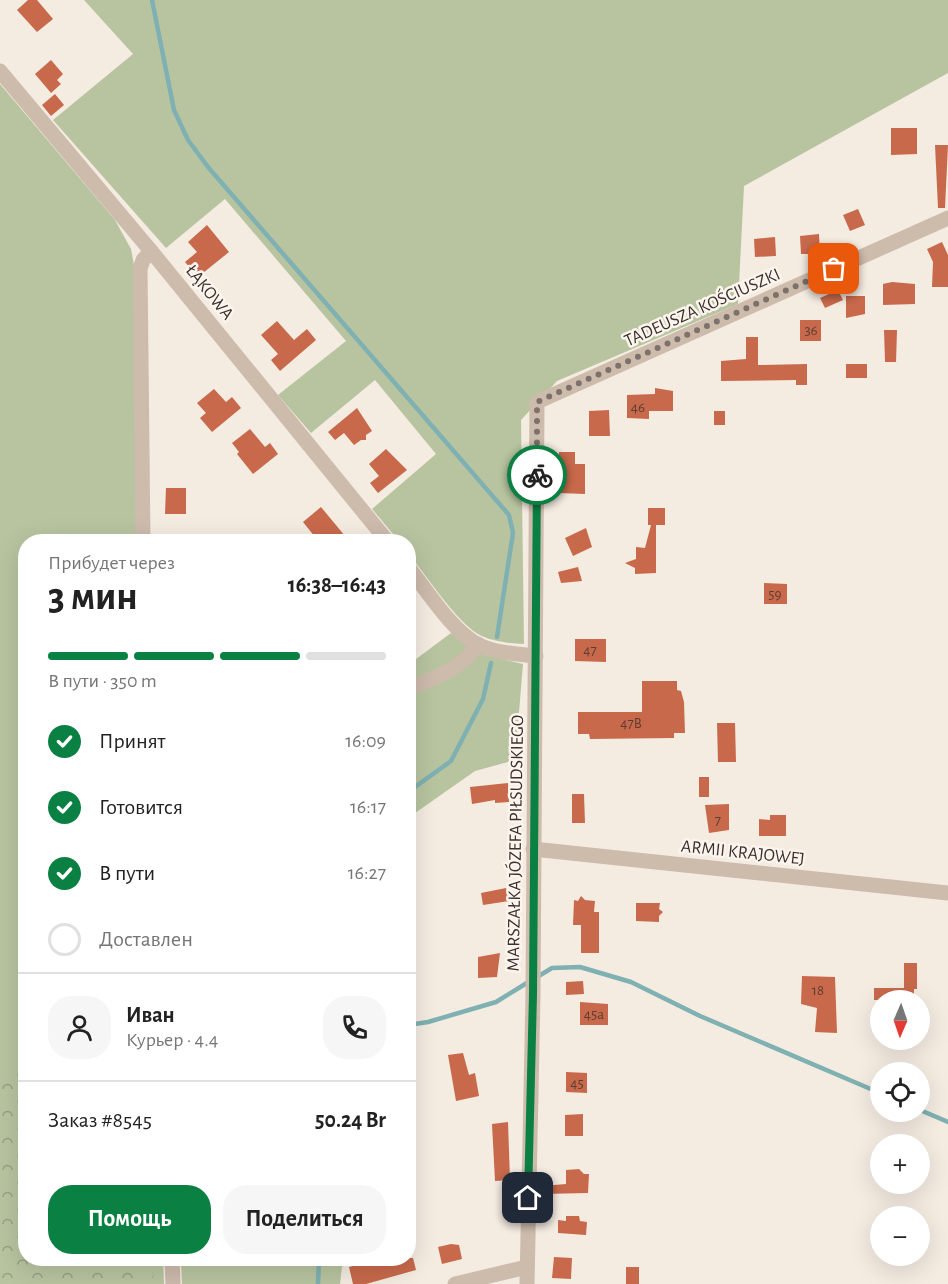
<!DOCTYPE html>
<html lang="ru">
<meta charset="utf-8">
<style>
:root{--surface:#fff;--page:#f6f6f6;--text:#222;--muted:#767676;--line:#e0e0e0;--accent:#0b8043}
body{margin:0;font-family:"Alegreya Sans",sans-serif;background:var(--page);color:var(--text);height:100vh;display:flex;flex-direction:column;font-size:22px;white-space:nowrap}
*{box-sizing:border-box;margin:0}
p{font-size:20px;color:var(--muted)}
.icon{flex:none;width:33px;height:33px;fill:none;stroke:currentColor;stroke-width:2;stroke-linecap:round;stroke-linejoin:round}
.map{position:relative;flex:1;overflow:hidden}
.side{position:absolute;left:18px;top:534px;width:398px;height:732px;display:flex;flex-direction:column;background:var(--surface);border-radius:24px;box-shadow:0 6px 24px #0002}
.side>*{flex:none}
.needle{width:39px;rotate:182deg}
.buttons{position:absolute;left:870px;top:990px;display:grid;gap:12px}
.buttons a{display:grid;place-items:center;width:60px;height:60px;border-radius:50%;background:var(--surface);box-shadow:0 6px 24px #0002;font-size:30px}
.pin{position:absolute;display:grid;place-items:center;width:51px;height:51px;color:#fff;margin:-26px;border-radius:12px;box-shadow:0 3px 9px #0006}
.courier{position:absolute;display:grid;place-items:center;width:60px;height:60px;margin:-30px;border:4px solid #0b8043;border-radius:50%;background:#fff;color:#222;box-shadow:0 2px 8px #0007}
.head em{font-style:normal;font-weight:700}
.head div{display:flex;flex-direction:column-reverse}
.head{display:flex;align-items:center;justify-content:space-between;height:102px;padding:0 30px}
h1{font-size:39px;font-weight:700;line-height:45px}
.bar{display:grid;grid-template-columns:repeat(4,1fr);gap:9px 6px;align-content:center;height:72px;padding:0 30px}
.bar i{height:8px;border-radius:4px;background:var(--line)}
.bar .selected{background:var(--accent)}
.bar p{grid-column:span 4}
.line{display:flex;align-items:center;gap:15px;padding:0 30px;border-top:2px solid var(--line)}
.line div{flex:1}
.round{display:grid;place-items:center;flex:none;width:63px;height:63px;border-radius:24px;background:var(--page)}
ol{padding:0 30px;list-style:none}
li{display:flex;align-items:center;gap:18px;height:66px}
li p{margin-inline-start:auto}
li .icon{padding:6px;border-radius:50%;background:var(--accent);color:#fff;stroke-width:4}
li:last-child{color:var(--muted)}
li i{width:33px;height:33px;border:3px solid var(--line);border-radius:50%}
.button{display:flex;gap:12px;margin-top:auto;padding:12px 30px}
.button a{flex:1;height:69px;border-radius:24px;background:var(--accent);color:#fff;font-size:24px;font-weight:700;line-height:69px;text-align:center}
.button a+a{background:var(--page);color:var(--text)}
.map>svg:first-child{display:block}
.green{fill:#b8c4a0}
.forest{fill:url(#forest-crowns)}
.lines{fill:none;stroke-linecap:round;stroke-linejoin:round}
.stream{stroke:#7fb0b2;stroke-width:4.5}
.building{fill:#c8694b}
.minor{stroke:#cdbbac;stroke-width:15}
.done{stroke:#7c716b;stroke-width:6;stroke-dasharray:0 10.8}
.route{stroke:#0b8043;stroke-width:8}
.labels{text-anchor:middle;stroke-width:5;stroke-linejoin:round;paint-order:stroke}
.number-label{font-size:15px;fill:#5e3e33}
.street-label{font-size:18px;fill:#3b302b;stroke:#fbf5ee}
</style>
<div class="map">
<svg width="948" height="1284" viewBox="0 0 948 1284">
<defs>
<pattern id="forest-crowns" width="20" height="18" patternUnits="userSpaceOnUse" patternTransform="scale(1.5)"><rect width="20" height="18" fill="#b8c4a0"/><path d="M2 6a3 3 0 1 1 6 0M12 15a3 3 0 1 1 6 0" fill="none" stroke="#97a083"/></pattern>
</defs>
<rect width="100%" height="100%" fill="#f4ebe1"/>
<!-- green -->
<g class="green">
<path d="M84,0H948V73L744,186L738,304L557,381L521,420L524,644C509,643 492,642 478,634C456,621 426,575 408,553V542L399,541L372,509L436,454L375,380L311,433L278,395L346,341L225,199L166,248L53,120L133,54Z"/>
<path d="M0,84L115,220L131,249L134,265L137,541L26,542V1258L163,1259L164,1284H0Z"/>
<path d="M451,633L485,655L523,664L515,760L475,771L408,818V665Z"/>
<path d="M181,1259V1258L343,1259L340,1284H182Z"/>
</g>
<!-- forest -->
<path class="forest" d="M25,1063L26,1258L158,1259L151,1284H0V1073Z"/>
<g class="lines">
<!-- stream -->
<g class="stream">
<path d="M152,0L174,110L188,140L208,167L509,515L513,533L497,637"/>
<path d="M408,792L451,761L483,699L491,663"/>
<path d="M537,977L552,968L580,967L631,982L700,1016L880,1093"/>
<path d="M408,1025L428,1022L496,1002L530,981"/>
<path d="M920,1110L948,1122"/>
<path d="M318,1284L319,1258"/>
</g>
</g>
<!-- building -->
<g class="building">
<path d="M28,0H37L53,19L37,32L17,10Z"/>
<path d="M51,60L63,74L57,80L61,84L51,93L35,74Z"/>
<path d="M55,94L64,105L51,116L42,105Z"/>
<path d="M891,128H917V154L891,155Z"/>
<path d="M935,145H948L945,208H938Z"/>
<path d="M858,209L865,225L850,231L843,215Z"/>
<path d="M207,225L229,252L198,277L185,262L197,252L188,242Z"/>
<path d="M819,234L820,254H801L800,236Z"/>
<path d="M775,237L776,256L755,257L754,239Z"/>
<path d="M942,242L948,255V287H932L933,262L927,249Z"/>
<path d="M892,282L915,284V304L883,305V284Z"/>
<path d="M838,290L843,300L825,308L820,298Z"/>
<path d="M846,296H865V314L846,318Z"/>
<rect x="800" y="320" width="21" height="21"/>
<path d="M277,321L294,340L307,329L316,340L280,371L271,360L278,354L261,335Z"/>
<path d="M884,330H897L896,362H885Z"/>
<path d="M746,337H758V365L807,364V385H796V380L721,381V361L746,359Z"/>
<rect x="846" y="364" width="21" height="14"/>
<path d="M655,388L673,391V411H649V419L627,418V395L655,394Z"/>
<path d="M214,389L226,402L232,397L241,408L212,432L200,418L206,413L197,403Z"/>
<path d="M357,408L372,431L366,435V440H361L354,445L344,433L335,440L328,432Z"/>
<path d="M609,410L610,436H589V411Z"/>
<rect x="714" y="411" width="11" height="14"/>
<path d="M250,429L265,447L270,443L278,454L253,474L237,454L239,452L232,443Z"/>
<path d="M386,449L407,470L378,493L370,483L379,476L369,464Z"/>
<path d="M559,452H575V464H585V494L559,493Z"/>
<path d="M166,488H186V514H165Z"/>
<path d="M321,507L345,536L338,542H319L303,522Z"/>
<path d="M648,508H665V525H656V573L635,574V568L625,563L636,559V547L645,548L651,525H648Z"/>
<path d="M586,528L592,547L573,556L565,538Z"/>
<path d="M578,567L582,581L561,583L558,572Z"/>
<path d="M764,583L787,584V604H764Z"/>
<path d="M575,639H606V662L575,661Z"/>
<path d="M642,681H677V690L681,691L684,702L685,733H674V738L590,739L589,734H578V712H642Z"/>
<path d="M717,723H735L736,762H718Z"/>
<rect x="699" y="777" width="10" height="20"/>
<path d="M508,783L509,802L495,803V800L472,804L470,787Z"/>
<path d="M572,794H584L585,823H572Z"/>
<path d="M729,804V830L709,833L705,805Z"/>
<path d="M770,815H786V836H759V819L770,820Z"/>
<path d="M506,888L509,901L483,905L481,893Z"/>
<path d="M581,896L585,900L595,901L594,912H599V953H581V925H573L574,900L578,901Z"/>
<path d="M636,903H660L659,909L663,912L659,916V922L636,921Z"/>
<path d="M500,953L497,977L478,978V957Z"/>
<path d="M904,963H917V989H914V1000H874V988H904Z"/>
<path d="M802,976L835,977L837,1033L815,1032L817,1008L801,1004Z"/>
<path d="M583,981L584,994L566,995V982Z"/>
<path d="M580,1002L608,1004V1025H580Z"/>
<path d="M463,1053L469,1075L475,1073L479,1096L456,1101L448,1055Z"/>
<path d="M566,1072L587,1073V1093L566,1092Z"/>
<path d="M583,1114V1136H565V1115Z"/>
<path d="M508,1122L510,1180L495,1181L492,1124Z"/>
<path d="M579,1169L584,1174H589L588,1193L542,1194V1186L566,1184V1170Z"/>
<path d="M566,1216H579L580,1221L587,1222L586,1235L558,1233V1220L566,1221Z"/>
<path d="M451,1244L459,1245L462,1259L442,1264L438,1247Z"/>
<path d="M554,1257L572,1258L571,1279L552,1278Z"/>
<path d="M397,1258H413L416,1270L366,1284H353L349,1267L368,1262L369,1265Z"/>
<rect x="626" y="1267" width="13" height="17"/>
</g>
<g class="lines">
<!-- minor -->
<g class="minor">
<path d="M0,71L151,251L388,542"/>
<path d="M143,542L140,269L143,260L151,251"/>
<path d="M408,567C427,590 451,630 477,644C494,653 517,654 536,656"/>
<path d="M408,689C434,678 462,669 478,644"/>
<path d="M533,849L948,893"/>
<path d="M172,1258L173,1284"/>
<path d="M455,1284L527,1267"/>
<path d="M527,1284L533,995L537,402L948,218"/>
</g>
</g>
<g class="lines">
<!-- done -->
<path class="done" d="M537,475V402L834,269"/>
<!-- route -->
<path class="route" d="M528,1198L533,994L537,475"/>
</g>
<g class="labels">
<!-- number labels -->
<g class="number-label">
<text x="811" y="335">36</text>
<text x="638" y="412">46</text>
<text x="775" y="599">59</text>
<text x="590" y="655">47</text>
<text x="631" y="728">47B</text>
<text x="718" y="825">7</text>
<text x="818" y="995">18</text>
<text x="594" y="1019">45a</text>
<text x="577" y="1088">45</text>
</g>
<!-- street labels -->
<g class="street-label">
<text transform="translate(210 292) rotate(51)" y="6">ŁĄKOWA</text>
<text transform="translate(702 307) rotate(-24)" y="6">TADEUSZA KOŚCIUSZKI</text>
<text transform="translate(515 843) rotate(-89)" y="6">MARSZAŁKA JÓZEFA PIŁSUDSKIEGO</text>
<text transform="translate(743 852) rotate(6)" y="6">ARMII KRAJOWEJ</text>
</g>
</g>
</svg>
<div class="buttons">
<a><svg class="needle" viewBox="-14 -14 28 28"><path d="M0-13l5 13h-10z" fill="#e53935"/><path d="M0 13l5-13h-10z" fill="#767676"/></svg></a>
<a><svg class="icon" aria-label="locate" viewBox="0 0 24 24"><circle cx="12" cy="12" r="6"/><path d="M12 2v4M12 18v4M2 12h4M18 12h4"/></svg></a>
<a>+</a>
<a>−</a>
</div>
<div class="pin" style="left:834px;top:269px;background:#ea580c"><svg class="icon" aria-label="bag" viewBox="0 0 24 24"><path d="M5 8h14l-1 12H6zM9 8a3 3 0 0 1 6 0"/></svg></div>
<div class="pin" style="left:528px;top:1198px;background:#1f2937"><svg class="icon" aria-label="home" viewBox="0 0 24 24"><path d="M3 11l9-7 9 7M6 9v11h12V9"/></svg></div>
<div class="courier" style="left:537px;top:475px"><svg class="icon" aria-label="bike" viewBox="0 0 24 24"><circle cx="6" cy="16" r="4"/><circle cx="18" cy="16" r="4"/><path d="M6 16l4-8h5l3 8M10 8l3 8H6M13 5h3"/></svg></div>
<section class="side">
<div class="head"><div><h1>3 мин</h1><p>Прибудет через</p></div><em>16:38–16:43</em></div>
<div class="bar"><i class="selected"></i><i class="selected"></i><i class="selected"></i><i></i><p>В пути · 350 m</p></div>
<ol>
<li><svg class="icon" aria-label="check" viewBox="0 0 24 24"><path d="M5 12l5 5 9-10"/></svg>Принят<p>16:09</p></li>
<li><svg class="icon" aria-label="check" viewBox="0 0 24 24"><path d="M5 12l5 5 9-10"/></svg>Готовится<p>16:17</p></li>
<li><svg class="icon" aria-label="check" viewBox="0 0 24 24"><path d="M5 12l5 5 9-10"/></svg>В пути<p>16:27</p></li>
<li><i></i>Доставлен</li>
</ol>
<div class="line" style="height:108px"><a class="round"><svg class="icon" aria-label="person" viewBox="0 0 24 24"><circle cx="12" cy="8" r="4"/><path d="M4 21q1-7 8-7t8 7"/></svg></a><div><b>Иван</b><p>Курьер · 4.4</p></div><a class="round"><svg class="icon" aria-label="phone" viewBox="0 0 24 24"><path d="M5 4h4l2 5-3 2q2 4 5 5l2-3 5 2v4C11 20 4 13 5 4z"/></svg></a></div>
<div class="line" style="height:78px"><div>Заказ #8545</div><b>50.24 Br</b></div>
<div class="button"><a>Помощь</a><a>Поделиться</a></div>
</section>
</div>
